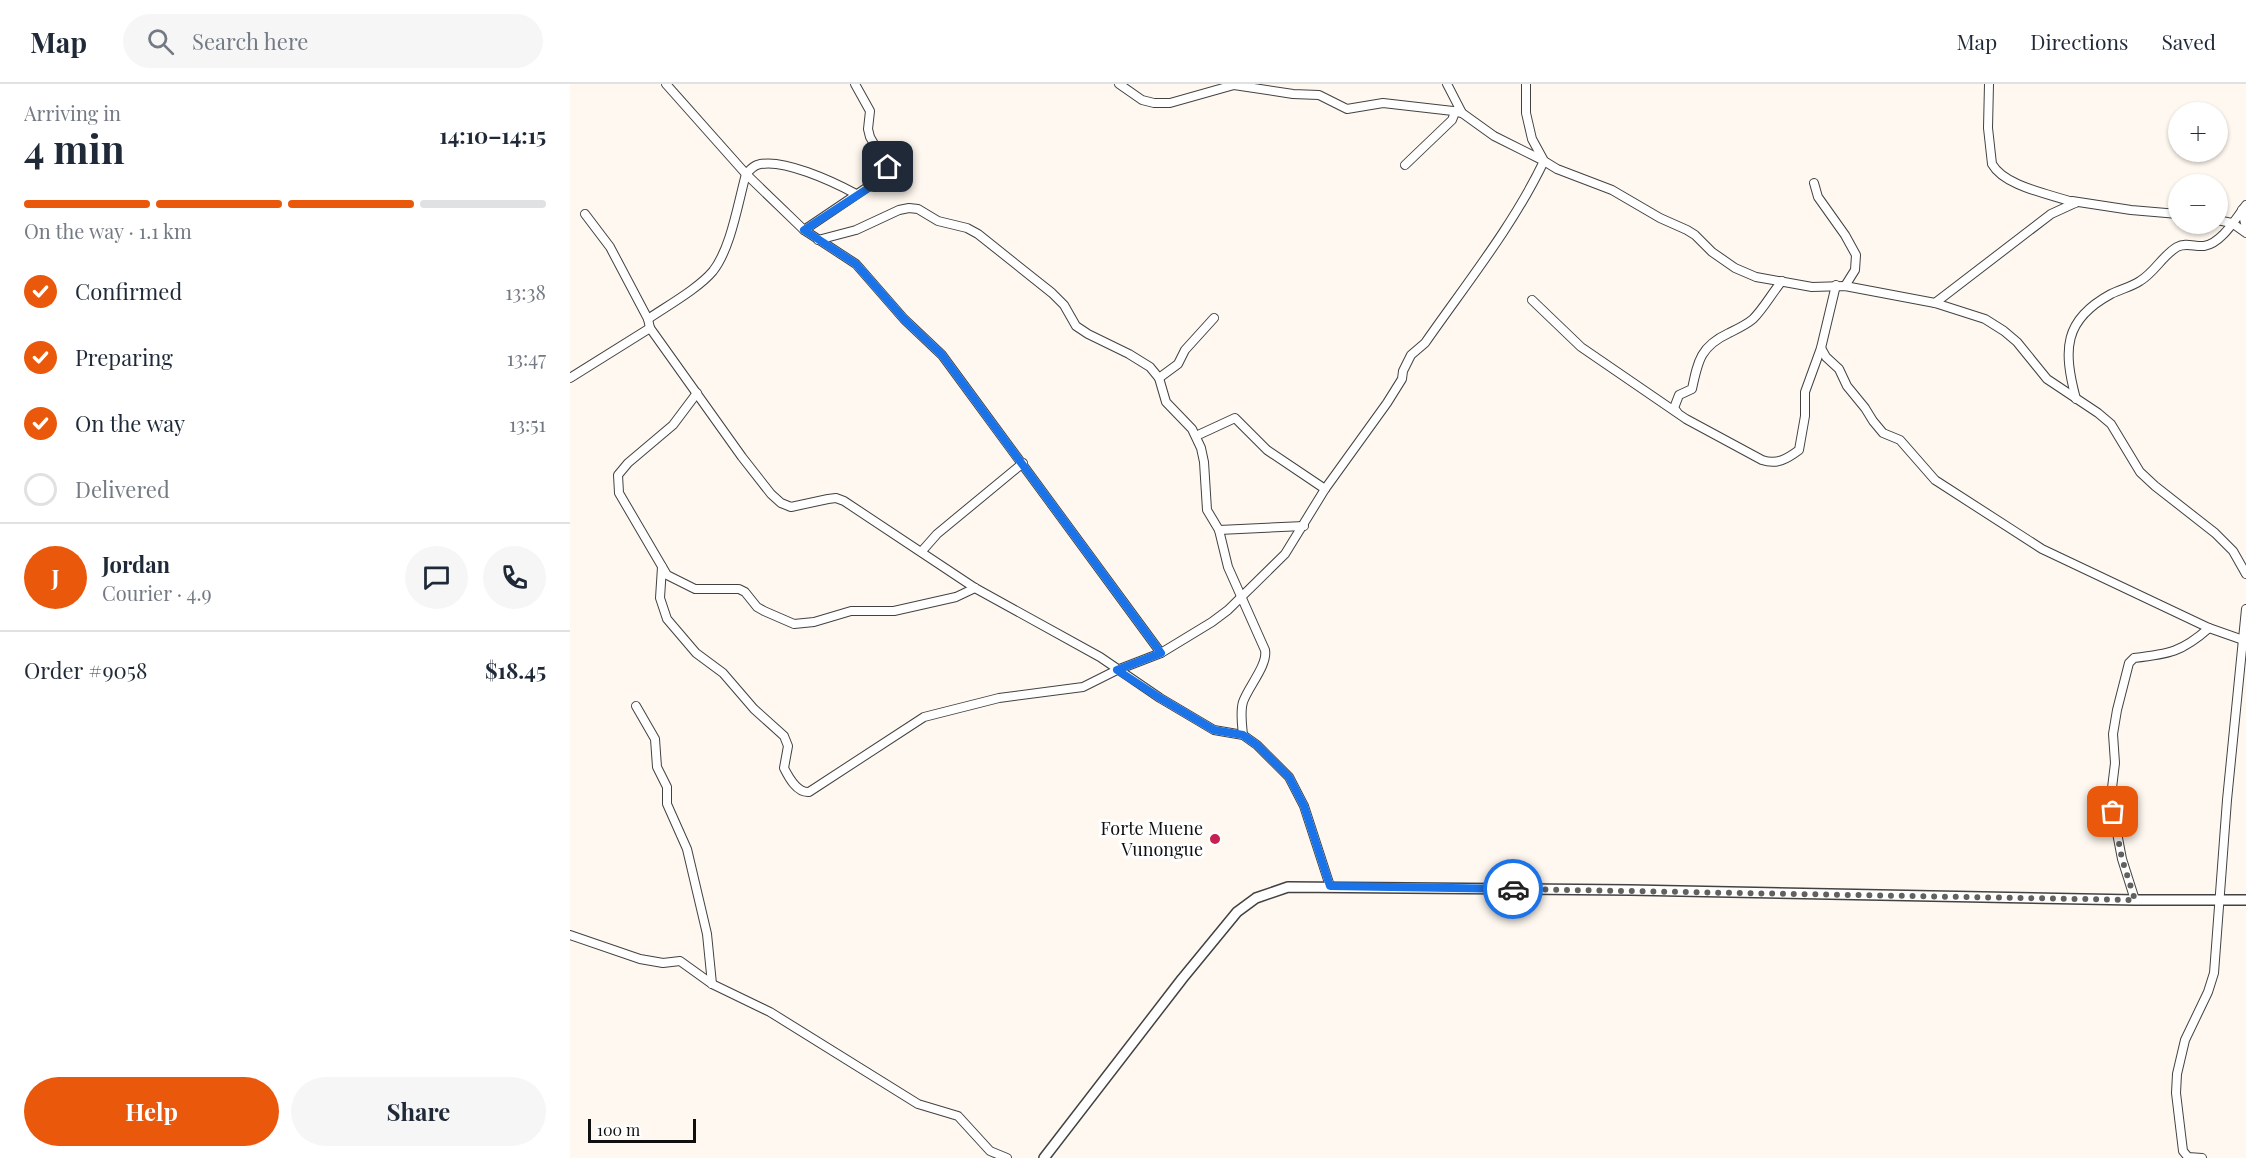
<!DOCTYPE html>
<meta charset="utf-8">
<style>
:root{--surface:#fff;--page:#f6f6f7;--text:#1f2937;--muted:#747a83;--line:#e0e1e3;--accent:#ea580c}
body{margin:0;font-family:"Playfair Display",serif;background:var(--page);color:var(--text);height:100vh;display:flex;flex-direction:column;font-size:22px;white-space:nowrap}
*{box-sizing:border-box;margin:0}
p{font-size:20px;color:var(--muted)}
.icon{flex:none;width:33px;height:33px;fill:none;stroke:currentColor;stroke-width:2;stroke-linecap:round;stroke-linejoin:round}
.map{position:relative;flex:1;overflow:hidden}
.side{display:flex;flex-direction:column;background:var(--surface);width:570px}
.side>*{flex:none}
.controls{position:absolute;left:1598px;top:18px;display:grid;gap:12px}
.controls a{display:grid;place-items:center;width:60px;height:60px;border-radius:50%;background:var(--surface);box-shadow:0 2px 4px #0004;font-size:30px}
.scale{position:absolute;left:18px;bottom:15px;width:108px;box-sizing:border-box;padding-left:6px;border:3px solid #0f0f0f;border-top:0;font-size:16px;line-height:21px;white-space:nowrap;color:#0f0f0f;-webkit-text-stroke:4px #fff;paint-order:stroke}
.pin{position:absolute;display:grid;place-items:center;width:51px;height:51px;color:#fff;margin:-26px;border-radius:12px;box-shadow:0 3px 9px #0006}
.courier{position:absolute;display:grid;place-items:center;width:60px;height:60px;margin:-30px;border:4px solid #1a73e8;border-radius:50%;background:#fff;color:#222;box-shadow:0 2px 8px #0007}
.headline em{font-style:normal;font-weight:700}
.headline div{display:flex;flex-direction:column-reverse}
.headline{display:flex;align-items:center;justify-content:space-between;height:102px;padding:0 24px}
h1{font-size:39px;font-weight:700;line-height:45px}
.bar{display:grid;grid-template-columns:repeat(4,1fr);gap:9px 6px;align-content:center;height:72px;padding:0 24px}
.bar i{height:8px;border-radius:4px;background:var(--line)}
.bar .active{background:var(--accent)}
.bar p{grid-column:span 4}
.line{display:flex;align-items:center;gap:15px;padding:0 24px;border-top:2px solid var(--line)}
.line div{flex:1}
.round{display:grid;place-items:center;flex:none;width:63px;height:63px;border-radius:32px;background:var(--page)}
ol{padding:0 24px;list-style:none}
li{display:flex;align-items:center;gap:18px;height:66px}
li p{margin-inline-start:auto}
li .icon{padding:6px;border-radius:50%;background:var(--accent);color:#fff;stroke-width:4}
li:last-child{color:var(--muted)}
li i{width:33px;height:33px;border:3px solid var(--line);border-radius:50%}
.cta{display:flex;gap:12px;margin-top:auto;padding:12px 24px}
.cta a{flex:1;height:69px;border-radius:36px;background:var(--accent);color:#fff;font-size:24px;font-weight:700;line-height:69px;text-align:center}
.cta a+a{background:var(--page);color:var(--text)}
header{display:flex;align-items:center;gap:36px;box-sizing:border-box;height:84px;padding:0 30px;background:var(--surface);border-bottom:2px solid var(--line)}
header strong{font-size:28px}
nav{display:flex;gap:33px;margin-inline-start:auto;font-size:21px}
.search{width:420px;height:54px;background:var(--page);display:flex;align-items:center;gap:15px;box-sizing:border-box;padding:0 21px;border-radius:33px;color:var(--muted);font-size:22px}
main{display:flex;flex:1;min-height:0}
.map>svg:first-child{display:block}
.lines{fill:none;stroke-linecap:round;stroke-linejoin:round}
.minor-casing{stroke:#424242;stroke-width:10}
.tertiary-casing{stroke:#424242;stroke-width:12}
.minor{stroke:#fff;stroke-width:8}
.tertiary{stroke:#fff;stroke-width:9}
.done{stroke:#63615e;stroke-width:6;stroke-dasharray:0 10.8}
.route{stroke:#1a73e8;stroke-width:8}
.poi-dot{fill:#c61f51;stroke:#fff;stroke-width:2}
.labels{text-anchor:middle;stroke-width:6;stroke-linejoin:round;paint-order:stroke}
.poi-label{font-size:18px;fill:#0f0f0f;stroke:#fff;text-anchor:end}
</style>
<header>
<strong>Map</strong>
<div class="search"><svg class="icon" aria-label="search" viewBox="0 0 24 24"><circle cx="10" cy="10" r="6"/><path d="M15 15l6 6"/></svg>Search here</div>
<nav><a>Map</a><a>Directions</a><a>Saved</a></nav>
</header>
<main>
<section class="side">
<div class="headline"><div><h1>4 min</h1><p>Arriving in</p></div><em>14:10–14:15</em></div>
<div class="bar"><i class="active"></i><i class="active"></i><i class="active"></i><i></i><p>On the way · 1.1 km</p></div>
<ol>
<li><svg class="icon" aria-label="check" viewBox="0 0 24 24"><path d="M5 12l5 5 9-10"/></svg>Confirmed<p>13:38</p></li>
<li><svg class="icon" aria-label="check" viewBox="0 0 24 24"><path d="M5 12l5 5 9-10"/></svg>Preparing<p>13:47</p></li>
<li><svg class="icon" aria-label="check" viewBox="0 0 24 24"><path d="M5 12l5 5 9-10"/></svg>On the way<p>13:51</p></li>
<li><i></i>Delivered</li>
</ol>
<div class="line" style="height:108px"><b class="round" style="background:var(--accent);color:#fff">J</b><div><b>Jordan</b><p>Courier · 4.9</p></div><a class="round"><svg class="icon" aria-label="chat" viewBox="0 0 24 24"><path d="M4 5h16v11H9l-5 4z"/></svg></a><a class="round"><svg class="icon" aria-label="phone" viewBox="0 0 24 24"><path d="M5 4h4l2 5-3 2q2 4 5 5l2-3 5 2v4C11 20 4 13 5 4z"/></svg></a></div>
<div class="line" style="height:78px"><div>Order #9058</div><b>$18.45</b></div>
<div class="cta"><a>Help</a><a>Share</a></div>
</section>
<div class="map">
<svg width="1676" height="1074" viewBox="0 0 1676 1074">
<rect width="100%" height="100%" fill="#fff8f0"/>
<g class="lines">
<!-- minor casing -->
<g class="minor-casing">
<g id="minor">
<path d="M96,0L176,90L234,146L286,180L334,235L372,271L591,569"/>
<path d="M877,0L892,29"/>
<path d="M956,0V29L962,55L974,77L987,85L1042,106L1090,134L1117,146L1125,151L1142,168L1165,184L1186,193L1242,203L1275,202L1365,219L1415,235L1434,247L1447,258L1477,295L1528,329L1541,340L1570,388L1585,402L1645,449L1663,467L1676,490"/>
<path d="M1419,0L1418,44L1422,80C1435,103 1481,110 1505,119"/>
<path d="M835,81L882,36L884,31L883,27"/>
<path d="M1244,99L1248,113L1275,151L1286,171L1285,186L1275,202"/>
<path d="M1672,126L1676,144"/>
<path d="M15,130L40,163L78,235L80,244L172,373L201,410L211,419L221,423L258,415L266,414L274,417L405,504L530,573L590,614L644,646L673,651L687,661L719,693L734,722L760,802"/>
<path d="M1647,136L1662,139L1676,149"/>
<path d="M234,146L320,88L300,53L298,45L300,27L285,0"/>
<path d="M248,156L286,146L329,126L339,124L348,125L368,137L397,144L408,150L482,209L494,221L506,242L518,250L559,270L580,283L589,294L596,318L622,345L631,364L634,378L637,426L649,446L658,483L695,566C698,581 678,603 673,618C670,628 672,641 673,651"/>
<path d="M962,216L1011,263L1116,335L1192,376C1207,381 1217,375 1229,366L1235,332V308L1251,264L1266,201"/>
<path d="M1365,219L1481,130L1505,119L1502,117L1561,126L1608,130"/>
<path d="M78,235C97,222 129,204 143,187C161,164 168,119 176,90C179,87 182,83 187,81C211,73 264,98 286,110"/>
<path d="M1251,264L1256,273L1269,285L1277,302L1295,324L1303,337L1313,349L1330,356L1365,396L1472,465L1639,544L1676,557"/>
<path d="M0,294L80,244"/>
<path d="M589,294L608,280L615,266L644,234"/>
<path d="M127,309L103,341L58,379L48,391L49,409L97,491L125,505H169L175,508L187,523L194,527L224,540L244,538L281,527H324L386,513L405,504"/>
<path d="M1506,315C1493,266 1493,236 1541,210C1551,205 1561,203 1570,197C1585,188 1592,172 1607,163C1616,158 1625,163 1634,162C1652,159 1666,134 1676,121"/>
<path d="M1107,328L1104,324L1109,311L1122,305C1128,276 1131,262 1159,249C1167,245 1176,241 1183,235C1194,224 1202,209 1212,197"/>
<path d="M626,352L665,334L697,366L755,405"/>
<path d="M649,446L734,442"/>
<path d="M352,467L367,450L453,379"/>
<path d="M92,483L90,514L97,535L126,569L153,589L184,625L214,652L218,662L214,684C219,694 227,709 239,708L354,633L429,614L513,603L547,586L591,569L642,538L658,526L715,470L755,405L817,319L832,295L833,287L841,271L855,259C896,200 943,142 974,77L924,52L892,29L883,27L813,19L777,25L749,11L723,10L664,1L600,19H584L572,16L549,0"/>
<path d="M66,622L85,655L87,683L97,703V720L117,765L137,850L142,900"/>
<path d="M1565,816L1552,775L1543,728L1542,704L1545,679L1543,650L1547,626L1559,579L1564,574C1599,570 1612,568 1639,544"/>
<path d="M0,851L70,875L93,879L110,877L142,900L200,928L348,1020L388,1032L420,1067L437,1074"/>
<path d="M1632,1074L1618,1073L1613,1067L1606,1009L1607,990L1615,956L1638,908L1644,889L1657,716L1676,525"/>
</g>
</g>
<!-- tertiary casing -->
<g class="tertiary-casing">
<path id="tertiary" d="M474,1074L612,895L667,828L686,814L718,803L1060,806L1565,816H1676"/>
</g>
<!-- minor -->
<use href="#minor" class="minor"/>
<!-- tertiary -->
<use href="#tertiary" class="tertiary"/>
</g>
<g class="lines">
<!-- done -->
<path class="done" d="M943,805L1565,816L1552,775L1543,728"/>
<!-- route -->
<path class="route" d="M318,83L320,88L317,92L234,146L286,180L334,235L372,271L591,569L547,586L590,614L644,646L673,651L687,661L719,693L734,722L760,802L943,805"/>
</g>
<!-- markers -->
<circle class="poi-dot" cx="645" cy="755" r="6"/>
<g class="labels">
<!-- poi labels -->
<g class="poi-label">
<text x="633" y="751">Forte Muene<tspan x="633" dy="21">Vunongue</tspan></text>
</g>
</g>
</svg>
<div class="controls">
<a>+</a>
<a>−</a>
</div>
<div class="scale">100 m</div>
<div class="pin" style="left:1543px;top:728px;background:#ea580c"><svg class="icon" aria-label="bag" viewBox="0 0 24 24"><path d="M5 8h14l-1 12H6zM9 8a3 3 0 0 1 6 0"/></svg></div>
<div class="pin" style="left:318px;top:83px;background:#1f2937"><svg class="icon" aria-label="home" viewBox="0 0 24 24"><path d="M3 11l9-7 9 7M6 9v11h12V9"/></svg></div>
<div class="courier" style="left:943px;top:805px"><svg class="icon" aria-label="car" viewBox="0 0 24 24"><path d="M5 17H2v-5l4-1 3-4h7l3 4 3 1v5h-3M9 17h6M6 11h13"/><circle cx="7" cy="17" r="2"/><circle cx="17" cy="17" r="2"/></svg></div>
</div>
</main>
